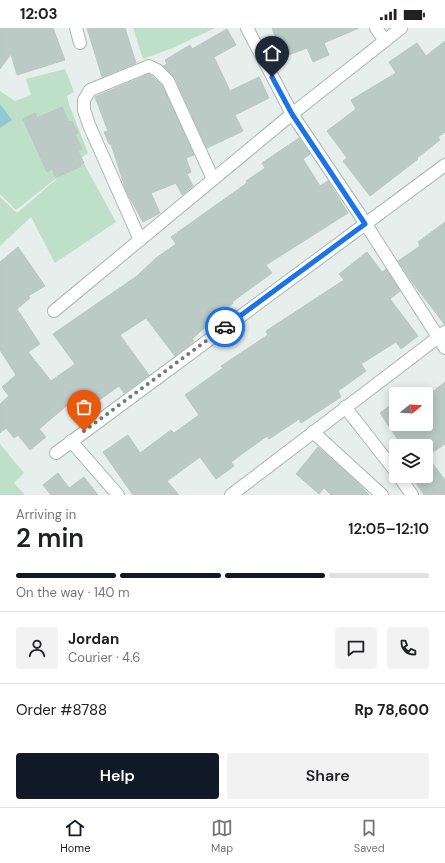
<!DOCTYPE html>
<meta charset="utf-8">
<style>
:root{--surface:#fff;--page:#f2f2f2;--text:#202124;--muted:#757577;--line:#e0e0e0;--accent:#111827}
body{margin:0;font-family:"DM Sans",sans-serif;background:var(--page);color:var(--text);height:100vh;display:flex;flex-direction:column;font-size:15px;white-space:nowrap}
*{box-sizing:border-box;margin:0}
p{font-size:13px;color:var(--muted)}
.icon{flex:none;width:22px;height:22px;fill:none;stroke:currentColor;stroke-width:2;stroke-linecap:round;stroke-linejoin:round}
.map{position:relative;height:467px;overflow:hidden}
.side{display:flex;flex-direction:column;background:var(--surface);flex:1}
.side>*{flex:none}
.needle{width:26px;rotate:72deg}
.buttons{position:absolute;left:389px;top:359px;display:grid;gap:8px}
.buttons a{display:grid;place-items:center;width:44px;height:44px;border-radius:4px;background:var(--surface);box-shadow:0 2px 10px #0003;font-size:20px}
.pin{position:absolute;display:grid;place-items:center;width:34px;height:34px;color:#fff;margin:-41px -17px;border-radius:50% 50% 50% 0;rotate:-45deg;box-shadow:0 0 4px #0007}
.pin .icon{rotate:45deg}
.courier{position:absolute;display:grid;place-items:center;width:40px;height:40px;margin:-20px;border:3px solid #1a73e8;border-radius:50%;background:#fff;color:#222;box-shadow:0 1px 5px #0007}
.head em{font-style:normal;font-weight:600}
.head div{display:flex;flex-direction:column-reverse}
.head{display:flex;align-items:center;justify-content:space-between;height:68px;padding:0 16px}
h1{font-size:26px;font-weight:600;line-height:30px}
.bar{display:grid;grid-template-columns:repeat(4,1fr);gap:6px 4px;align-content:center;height:48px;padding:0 16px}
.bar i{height:5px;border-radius:3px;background:var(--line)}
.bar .active{background:var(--accent)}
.bar p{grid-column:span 4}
.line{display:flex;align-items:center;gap:10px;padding:0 16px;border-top:1px solid var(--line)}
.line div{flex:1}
.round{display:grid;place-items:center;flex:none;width:42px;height:42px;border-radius:4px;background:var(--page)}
.cta{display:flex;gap:8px;margin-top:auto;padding:8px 16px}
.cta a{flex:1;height:46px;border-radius:4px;background:var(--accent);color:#fff;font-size:16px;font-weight:600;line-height:46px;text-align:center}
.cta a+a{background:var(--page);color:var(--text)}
.status{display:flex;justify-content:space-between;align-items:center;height:28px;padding:0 20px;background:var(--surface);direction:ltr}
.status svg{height:11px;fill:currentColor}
.dock{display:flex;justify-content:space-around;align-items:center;height:56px;border-top:1px solid var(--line);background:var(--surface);font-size:11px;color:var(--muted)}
.dock a{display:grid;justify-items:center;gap:2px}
.dock .active{color:var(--accent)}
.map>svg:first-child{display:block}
.green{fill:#bfe0c8}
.water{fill:#8ec9d4}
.building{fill:#bbcac4;stroke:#b8c9c2}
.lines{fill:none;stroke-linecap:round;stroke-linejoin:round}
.minor-casing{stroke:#a8b8b2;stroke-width:14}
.minor{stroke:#fff;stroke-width:12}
.done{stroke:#687f78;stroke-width:4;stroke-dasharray:0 7.2}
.route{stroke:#1a73e8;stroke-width:5}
</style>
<div class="status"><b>12:03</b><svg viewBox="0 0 49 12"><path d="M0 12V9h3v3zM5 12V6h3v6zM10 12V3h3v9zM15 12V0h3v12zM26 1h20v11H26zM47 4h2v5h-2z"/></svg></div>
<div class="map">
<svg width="445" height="467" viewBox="0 0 445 467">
<rect width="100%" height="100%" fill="#e6efeb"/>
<!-- green -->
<g class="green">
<path d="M133,0H215L175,19L143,31Z"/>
<path d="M65,41L74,64L67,68L69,76L88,125L81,130L116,194L55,235L31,189L0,218V169L17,185L72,138L16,182L0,166V63L15,73L31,67L26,51Z"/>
<path d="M0,416L24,445L14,455L25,467H0Z"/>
</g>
<!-- water -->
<path class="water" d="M0,76L12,92L0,100Z"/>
<!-- building -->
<g class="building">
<path d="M0,0H53L65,32L17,47L11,26L0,41Z"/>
<path d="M87,0H125L136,35L102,49Z"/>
<path d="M272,0H359L324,15L329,27L313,34L307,20L283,29Z"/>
<path d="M227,1L236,17L214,29L230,63L259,49L269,70L235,87L243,103L207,120L175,50L163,38L167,36L165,32L190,17L192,21Z"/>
<path d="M445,13V104L438,109L440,112L417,130L418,131L370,168L343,133L347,130L327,103L356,81L351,72L396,45L389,34L417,15L426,28Z"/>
<path d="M149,46L162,57L194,127L186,130L191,144L187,146L193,158L182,167L176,155L151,165L160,185L143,194L126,163L111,116H109L104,104L108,103L95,69Z"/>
<path d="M62,79L69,94L72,93L78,105L75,107L82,121L78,123L84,135L80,137L81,138L56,150L52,141L47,144L23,91L35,85L37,90Z"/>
<path d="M299,110L310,126L303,131L320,158L328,153L348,185L266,237L272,245L232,274L233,275L192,311L194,313L175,328L146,290L120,307L149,347L124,365L119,358L78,387L70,375L39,401L46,409L30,422L18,407L14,410L6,400L0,405V376L9,368L2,359L16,347L0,322V234L18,219L45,258L28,268L30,270L17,281L40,316L28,324L51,353L75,336L53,306L137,248L156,230L176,216L171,209L247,155L246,153L265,140L262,135Z"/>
<path d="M445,194V297L412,254L398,233L420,218L418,214Z"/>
<path d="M367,224L382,244L386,241L400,263L390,271L418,308L401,321L396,314L361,336L366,343L338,363L341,369L301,395L299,391L269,411L267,408L231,434L234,438L216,451L200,429L167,453L179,467H133L103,424L128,407L140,425L171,402L174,405L199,387L185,367L223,340L221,338L268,307L266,303L344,252L339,246Z"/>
<path d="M445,354V416L427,428L445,452V467H424L416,455L426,448V418H402L380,385L396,373V396H426V369Z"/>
<path d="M318,419L355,452L369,467H331L324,460L319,466L296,446Z"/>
<path d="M58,445L69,460L84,449L98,467H51L43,457Z"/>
</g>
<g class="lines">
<!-- minor casing -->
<g class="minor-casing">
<g id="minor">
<path d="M76,0L80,15"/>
<path d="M247,0L292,86L360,187L445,320"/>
<path d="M376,0L385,13"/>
<path d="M140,212L89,97L84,82V72L90,62L149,38L157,42L168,53L213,151"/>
<path d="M54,283L292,86L401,0"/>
<path d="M345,379L396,444"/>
<path d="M313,404L382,467"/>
<path d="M71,413L118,467"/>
<path d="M56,425L445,137"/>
<path d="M399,448L412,467"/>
<path d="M231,467L445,304"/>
</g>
</g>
<!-- minor -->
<use href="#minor" class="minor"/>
</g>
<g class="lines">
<!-- done -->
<path class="done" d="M84,403L225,299"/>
<!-- route -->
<path class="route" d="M225,299L365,196L292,86L272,49"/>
</g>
</svg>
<div class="buttons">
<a><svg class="needle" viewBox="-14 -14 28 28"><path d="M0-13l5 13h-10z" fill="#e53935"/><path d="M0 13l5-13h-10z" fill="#757577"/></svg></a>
<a><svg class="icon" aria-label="layers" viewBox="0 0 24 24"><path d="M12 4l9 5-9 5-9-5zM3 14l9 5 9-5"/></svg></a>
</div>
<div class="pin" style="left:84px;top:403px;background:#ea580c"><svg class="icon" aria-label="bag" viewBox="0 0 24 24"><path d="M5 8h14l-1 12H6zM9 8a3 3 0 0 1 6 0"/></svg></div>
<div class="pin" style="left:272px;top:49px;background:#1f2937"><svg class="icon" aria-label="home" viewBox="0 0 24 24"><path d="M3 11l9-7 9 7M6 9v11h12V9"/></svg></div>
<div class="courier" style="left:225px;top:299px"><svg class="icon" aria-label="car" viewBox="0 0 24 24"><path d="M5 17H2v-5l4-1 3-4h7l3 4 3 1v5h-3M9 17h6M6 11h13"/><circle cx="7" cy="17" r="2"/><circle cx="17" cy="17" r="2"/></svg></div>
</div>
<section class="side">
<div class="head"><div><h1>2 min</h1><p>Arriving in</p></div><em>12:05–12:10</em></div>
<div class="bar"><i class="active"></i><i class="active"></i><i class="active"></i><i></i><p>On the way · 140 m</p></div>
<div class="line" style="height:72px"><a class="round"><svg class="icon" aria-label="person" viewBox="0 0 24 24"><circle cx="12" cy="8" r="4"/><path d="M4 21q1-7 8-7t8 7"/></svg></a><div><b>Jordan</b><p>Courier · 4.6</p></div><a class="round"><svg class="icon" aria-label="chat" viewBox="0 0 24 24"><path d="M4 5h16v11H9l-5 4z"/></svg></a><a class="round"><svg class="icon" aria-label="phone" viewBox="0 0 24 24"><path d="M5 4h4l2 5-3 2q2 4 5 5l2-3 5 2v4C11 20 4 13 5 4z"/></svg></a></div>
<div class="line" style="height:52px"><div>Order #8788</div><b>Rp 78,600</b></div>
<div class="cta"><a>Help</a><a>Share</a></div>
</section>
<nav class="dock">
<a class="active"><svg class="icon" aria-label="home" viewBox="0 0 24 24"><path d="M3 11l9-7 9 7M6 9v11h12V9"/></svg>Home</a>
<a><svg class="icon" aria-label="map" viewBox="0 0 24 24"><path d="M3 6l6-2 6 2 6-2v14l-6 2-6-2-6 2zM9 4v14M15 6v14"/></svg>Map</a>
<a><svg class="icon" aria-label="saved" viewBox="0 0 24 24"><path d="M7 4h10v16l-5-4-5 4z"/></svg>Saved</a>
</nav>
